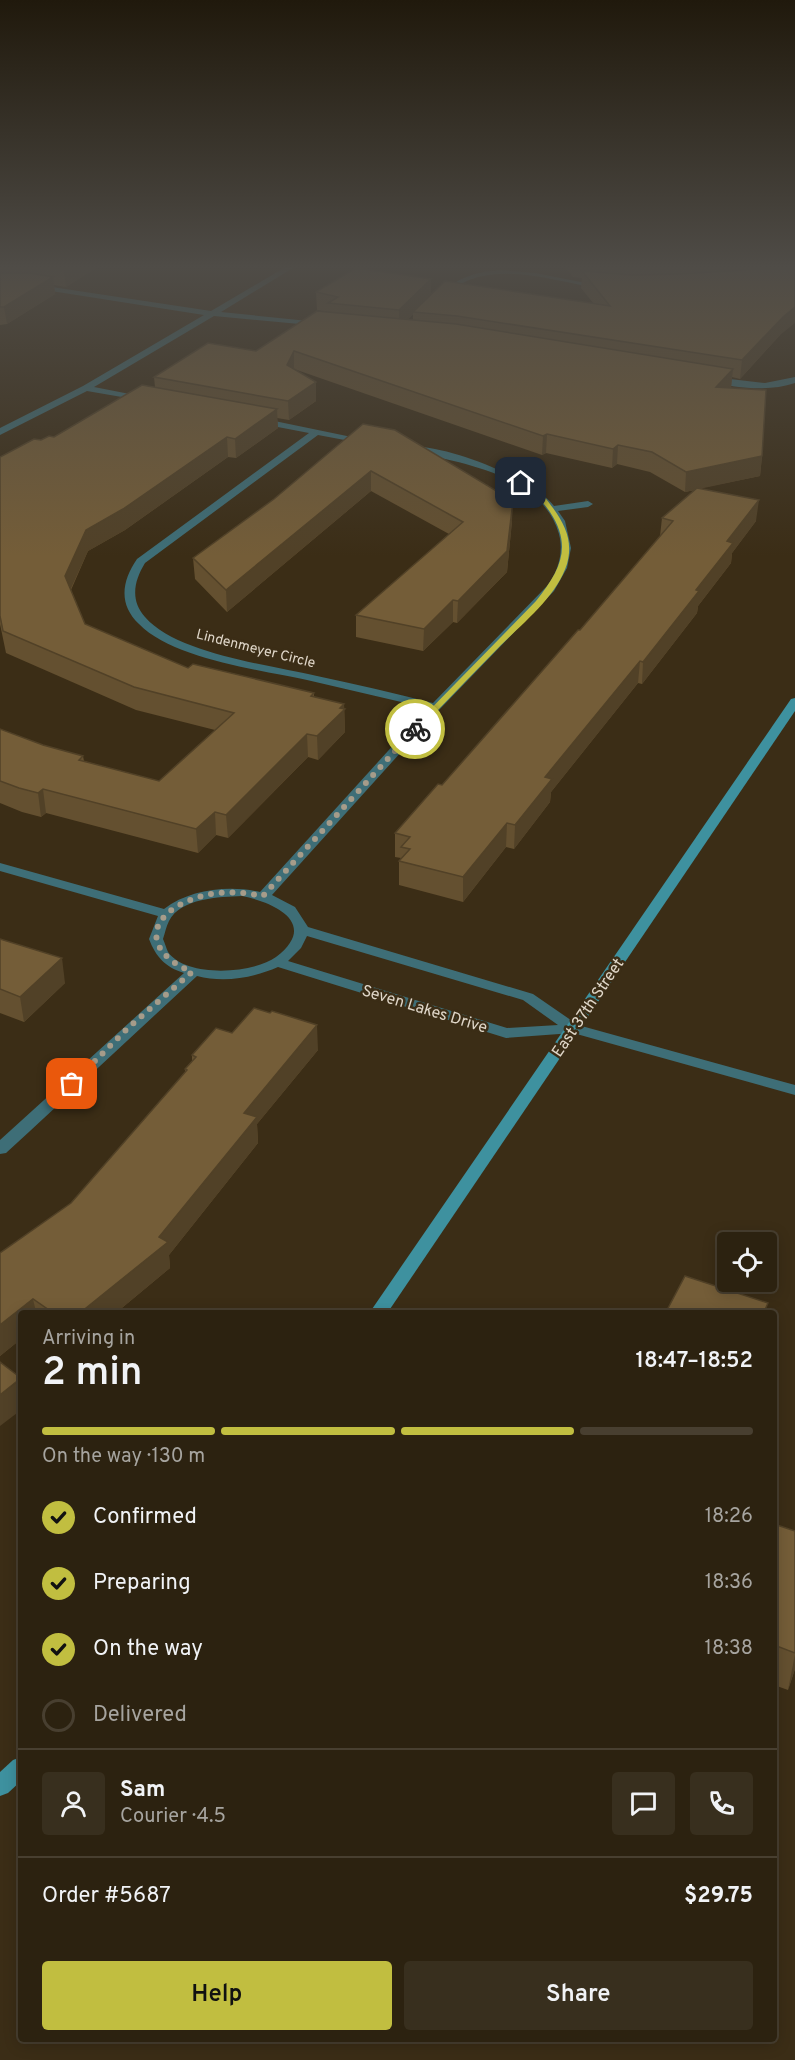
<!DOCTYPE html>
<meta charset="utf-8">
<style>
:root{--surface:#2c2210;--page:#382f1e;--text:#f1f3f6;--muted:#a6a49f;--line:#483f30;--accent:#c1be40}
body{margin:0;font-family:Overpass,sans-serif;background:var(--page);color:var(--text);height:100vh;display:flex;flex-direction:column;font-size:22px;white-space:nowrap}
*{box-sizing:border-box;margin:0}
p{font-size:20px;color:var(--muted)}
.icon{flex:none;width:33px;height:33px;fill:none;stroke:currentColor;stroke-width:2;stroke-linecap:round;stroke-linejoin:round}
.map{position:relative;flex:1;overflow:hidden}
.side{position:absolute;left:18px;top:1310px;width:759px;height:732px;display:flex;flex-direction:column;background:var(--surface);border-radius:6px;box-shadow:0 3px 15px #0003,0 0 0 2px var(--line)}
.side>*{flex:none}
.controls{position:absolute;left:717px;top:1232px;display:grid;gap:12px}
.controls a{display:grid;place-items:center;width:60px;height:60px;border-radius:6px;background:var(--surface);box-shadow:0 3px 15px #0003,0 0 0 2px var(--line);font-size:30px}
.pin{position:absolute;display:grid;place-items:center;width:51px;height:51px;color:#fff;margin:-26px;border-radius:12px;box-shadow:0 3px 9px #0006}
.courier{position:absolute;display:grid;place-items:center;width:60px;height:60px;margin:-30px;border:4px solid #c1be40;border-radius:50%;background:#fff;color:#222;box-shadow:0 2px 8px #0007}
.summary em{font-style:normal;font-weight:600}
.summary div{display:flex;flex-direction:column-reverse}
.summary{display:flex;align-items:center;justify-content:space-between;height:102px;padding:0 24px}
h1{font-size:39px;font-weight:600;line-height:45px}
.bar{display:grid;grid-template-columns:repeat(4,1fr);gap:9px 6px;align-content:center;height:72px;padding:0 24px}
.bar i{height:8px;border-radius:4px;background:var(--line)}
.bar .active{background:var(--accent)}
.bar p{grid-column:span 4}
.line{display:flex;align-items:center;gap:15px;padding:0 24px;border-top:2px solid var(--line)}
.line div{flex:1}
.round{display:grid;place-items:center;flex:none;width:63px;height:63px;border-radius:6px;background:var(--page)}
ol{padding:0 24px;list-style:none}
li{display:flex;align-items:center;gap:18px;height:66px}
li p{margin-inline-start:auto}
li .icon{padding:6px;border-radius:50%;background:var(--accent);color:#111;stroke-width:4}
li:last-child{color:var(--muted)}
li i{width:33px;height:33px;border:3px solid var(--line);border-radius:50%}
.cta{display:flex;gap:12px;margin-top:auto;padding:12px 24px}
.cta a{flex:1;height:69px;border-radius:6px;background:var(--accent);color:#111;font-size:24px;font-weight:600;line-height:69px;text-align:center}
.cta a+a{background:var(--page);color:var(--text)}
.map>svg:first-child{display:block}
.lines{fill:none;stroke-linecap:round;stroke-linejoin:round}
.street{fill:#3e6e77;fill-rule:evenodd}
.secondary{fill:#3e919f;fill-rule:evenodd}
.wall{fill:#645030;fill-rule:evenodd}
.shaded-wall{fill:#514127}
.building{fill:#745d38;stroke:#514127;stroke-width:1.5}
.route{fill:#c1be40}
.done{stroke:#a69c8a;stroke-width:6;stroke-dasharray:0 10.8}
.labels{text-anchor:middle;stroke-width:5;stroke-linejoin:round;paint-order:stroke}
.far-street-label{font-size:14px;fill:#e0d7c9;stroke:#3b2d16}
.street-label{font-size:16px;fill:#e0d7c9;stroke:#3b2d16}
</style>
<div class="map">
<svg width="795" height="2060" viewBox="0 0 795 2060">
<rect width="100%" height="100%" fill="#3b2d16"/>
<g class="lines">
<!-- street -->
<g class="street">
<path d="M284,268H293L221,312L318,322L322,324L321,326L214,316L94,387L145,397V401L87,391L0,435V428L83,386L204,315L32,288H0V284H32L211,311Z"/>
<path d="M500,270L535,273L606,287L602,289C562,283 512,265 472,279C461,282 453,291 445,298L438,296C456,278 475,272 500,270Z"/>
<path d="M713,377L765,383L795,377V383C768,392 738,388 710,382L709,380Z"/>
<path d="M260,418L371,441L366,444L318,435L145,563C134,581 130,600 145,617C177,654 270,665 317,676C355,684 394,693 433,703L547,586C558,571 564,553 559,534C542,474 461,463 410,451V447C442,443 535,479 554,506L588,501L593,504L588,507L558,511L565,521L571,548L567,568L554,591L439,710L272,895L295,907L308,927L533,994L578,1025L795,1085V1095L573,1033L506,1038L278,967C253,978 224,983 197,976L30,1131L6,1153L0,1154V1140L184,973C165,967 156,957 149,939L158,916L0,871V863L164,909C190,889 229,885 260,892L427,708C387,699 347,689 307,680C260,670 173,659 139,624C118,604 122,581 137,559L309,433L257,423L255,421ZM242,896C276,903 319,924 276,957C253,974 186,978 168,952C166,948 165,943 163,939C165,933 166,927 169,921C181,898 219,897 242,896ZM307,936L523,1000L558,1025L507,1028L288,961L301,948Z"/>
</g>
<!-- secondary -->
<g class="secondary">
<path d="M795,698V711L388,1312H370L791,699Z"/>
<path d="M21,1757V1781L8,1793L0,1796V1772L13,1760Z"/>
</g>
</g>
<!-- wall -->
<g class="wall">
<path d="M0,268H96L66,287L54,285L55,294L7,324L0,325Z"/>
<path d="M566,268H795L780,335L740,379L732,377L731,388L762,456L760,476L701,488L756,521L732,553L731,563L698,606L697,613L642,684L638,683L551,792L550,802L514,849L506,847L463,902L399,885V861L401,858L395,857V833L442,785L580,630L660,536L662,518L695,490L685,492L650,472L617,464L612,468L546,453L542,455L294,369L316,401L289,420L277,418L278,428L236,458L228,457L125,530L88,551L71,590L85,624L188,668L314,693V697L344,704L345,732L318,760L308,757L228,838L216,835L198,853L46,813L41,817L22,812L0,803V729L43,745L83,756L84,761L159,781L215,730L136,710L6,653L0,624V457L41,440L54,437L155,387L154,377L256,351L327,312L317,310L316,292L431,295L594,304L581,288L582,278L573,277ZM413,314V320H407Z"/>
<path d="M363,424L512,521L507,572L457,623L453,622L423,651L356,637V615L449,534L371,491L227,612L195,579L193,558L274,499Z"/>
<path d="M0,939L65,983L24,1022L0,1013Z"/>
<path d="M232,1033L318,1050L257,1124L258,1143L169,1255L170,1268L117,1312H21V1339L0,1356V1253L71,1203L185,1072V1069L192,1061V1055Z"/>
<path d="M774,1511L777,1512L775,1524L795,1531V1669L788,1690L774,1685Z"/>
</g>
<!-- shaded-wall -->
<g class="shaded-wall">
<path d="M68,268H96L66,287L64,270Z"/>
<path d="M53,277L55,294L7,324L4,307Z"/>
<path d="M431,279V296L413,312V314L399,328V310Z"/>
<path d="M795,307V323L780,335L740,379L742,360L783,317Z"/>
<path d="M294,351V369L288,383L287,365Z"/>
<path d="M733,369L731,388L716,387Z"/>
<path d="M316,382V401L289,420L288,401Z"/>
<path d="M277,409L278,428L236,458L235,439Z"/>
<path d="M547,434L546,453L542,455L543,436Z"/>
<path d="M227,437L228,457L125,530L88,551L67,597L65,576L86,530Z"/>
<path d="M618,445L617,464L612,468L613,449Z"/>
<path d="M762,456L760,476L685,492L686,472Z"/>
<path d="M371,471V491L227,612L226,590Z"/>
<path d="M759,500L756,521L732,553L731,563L698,606L697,613L642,684L643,662L696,590L727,541Z"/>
<path d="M513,501L512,521L507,572L457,623L458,601Z"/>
<path d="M453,600V622L423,651L424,629Z"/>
<path d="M640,661L638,683L551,792L550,802L514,849L515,825L545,777Z"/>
<path d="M344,704L345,732L318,760L317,736Z"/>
<path d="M307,734L308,757L228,838L226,815Z"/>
<path d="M43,789L46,813L41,817L38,793Z"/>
<path d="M215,812L216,835L198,853L196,829Z"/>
<path d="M507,823L506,847L463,902V877Z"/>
<path d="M62,958L65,983L24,1022L20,997Z"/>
<path d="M317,1025L318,1050L257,1124L258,1143L169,1255L170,1268L117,1312H81L159,1237L244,1113Z"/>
<path d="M33,1299L36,1312H21V1339L0,1356V1325Z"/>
<path d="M21,1379V1410L0,1426V1395Z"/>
<path d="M795,1654V1669L788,1690Z"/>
</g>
<!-- building -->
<g class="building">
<path d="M50,268H68L64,270Z"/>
<path d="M356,268L431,279L399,310L328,303L338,297L316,292Z"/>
<path d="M776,268H795V307L783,317L742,360L457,316L413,312L445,281L610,306L582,271L632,275L679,274Z"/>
<path d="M0,273H30L53,277L4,307H0Z"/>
<path d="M317,311L456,324L733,369L716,387L766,390L762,456L686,472L652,452L618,445L613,449L547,434L543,436L294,351L287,365L316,382L288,401L154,377L208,343L256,351Z"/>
<path d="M142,385L277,409L235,439L227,437L123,509L86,530L65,576L85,624L188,668L193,664L314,693L311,696L344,704L340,708L345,709L317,736L307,734L226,815L215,812L196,829L43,789L38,793L19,788L0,781V729L43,745L83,756L79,760L159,781L234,713L134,687L3,631L0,616V457L34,439L41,440L49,436L54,437Z"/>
<path d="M363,424L395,430L513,501L507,551L458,601L453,600L424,629L356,615L463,522L371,471L226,590L193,558L274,499Z"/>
<path d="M697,488L759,500L727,541L733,543L696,590L699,591L643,662L640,661L545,777L552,779L515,825L507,823L463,877L399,861L410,849L401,847L410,837L395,833L438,784L442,785L578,630H580L673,521L662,518Z"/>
<path d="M0,939L62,958L20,997L0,989Z"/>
<path d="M254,1008L270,1013L272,1011L317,1025L244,1113L257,1117L159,1237L168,1242L81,1312H52L33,1299L0,1325V1253L71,1203L187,1070L185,1069L196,1057L192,1055L216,1028L232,1033Z"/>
<path d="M685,1276L768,1303L764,1312H666Z"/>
<path d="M0,1362L21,1378L0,1395Z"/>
<path d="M774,1511L777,1512L774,1520Z"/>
<path d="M774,1524L795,1531V1653L774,1645Z"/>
</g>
<!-- sky -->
<linearGradient id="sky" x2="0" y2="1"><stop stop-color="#20190c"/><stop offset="0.48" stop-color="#4f4c47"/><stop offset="1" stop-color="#4f4c47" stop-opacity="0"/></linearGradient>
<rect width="795" height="556" fill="url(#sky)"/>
<!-- route -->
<path class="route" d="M519,481C534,481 545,497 553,508C566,526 573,542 567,564C557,596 524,622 501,645C473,674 445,702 418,731H412V728L536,601C560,571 573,547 550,512C541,499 533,491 519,484Z"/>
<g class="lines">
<!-- done -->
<path class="done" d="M72,1084L128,1028L192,972C140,950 147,913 199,897C220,890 242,892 263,896L415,729"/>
</g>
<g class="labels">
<!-- far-street labels -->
<g class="far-street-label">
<text transform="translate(256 648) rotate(14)" y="5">Lindenmeyer Circle</text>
</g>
<!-- street labels -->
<g class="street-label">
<text transform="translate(587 1007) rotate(-56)" y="6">East 37th Street</text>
<text transform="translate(425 1008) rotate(17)" y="6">Seven Lakes Drive</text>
</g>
</g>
</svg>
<div class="controls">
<a><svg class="icon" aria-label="locate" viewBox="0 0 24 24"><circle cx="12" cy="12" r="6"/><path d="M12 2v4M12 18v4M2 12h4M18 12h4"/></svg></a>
</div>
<div class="pin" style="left:72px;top:1084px;background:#ea580c"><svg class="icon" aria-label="bag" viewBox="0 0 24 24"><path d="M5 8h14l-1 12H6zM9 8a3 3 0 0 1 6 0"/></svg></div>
<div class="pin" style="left:521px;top:483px;background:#1f2937"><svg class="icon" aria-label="home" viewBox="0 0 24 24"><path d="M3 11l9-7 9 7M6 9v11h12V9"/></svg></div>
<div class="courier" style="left:415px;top:729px"><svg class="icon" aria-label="bike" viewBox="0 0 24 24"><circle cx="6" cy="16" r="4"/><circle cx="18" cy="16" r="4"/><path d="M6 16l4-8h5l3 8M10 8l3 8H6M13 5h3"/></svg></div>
<section class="side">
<div class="summary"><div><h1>2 min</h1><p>Arriving in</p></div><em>18:47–18:52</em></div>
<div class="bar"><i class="active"></i><i class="active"></i><i class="active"></i><i></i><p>On the way · 130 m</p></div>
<ol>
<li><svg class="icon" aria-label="check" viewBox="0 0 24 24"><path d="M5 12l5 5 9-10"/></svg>Confirmed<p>18:26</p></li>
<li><svg class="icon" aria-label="check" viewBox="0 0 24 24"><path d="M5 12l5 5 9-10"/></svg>Preparing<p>18:36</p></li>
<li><svg class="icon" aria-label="check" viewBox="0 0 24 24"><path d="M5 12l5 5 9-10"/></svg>On the way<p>18:38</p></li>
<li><i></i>Delivered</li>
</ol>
<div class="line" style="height:108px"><a class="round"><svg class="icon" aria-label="person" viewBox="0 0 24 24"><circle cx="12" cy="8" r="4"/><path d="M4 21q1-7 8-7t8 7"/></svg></a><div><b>Sam</b><p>Courier · 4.5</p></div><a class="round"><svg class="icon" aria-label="chat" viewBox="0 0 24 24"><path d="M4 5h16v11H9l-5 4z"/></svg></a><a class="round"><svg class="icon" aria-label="phone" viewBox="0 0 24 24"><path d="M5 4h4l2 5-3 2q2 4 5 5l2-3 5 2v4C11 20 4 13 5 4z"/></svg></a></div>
<div class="line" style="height:78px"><div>Order #5687</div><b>$29.75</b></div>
<div class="cta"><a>Help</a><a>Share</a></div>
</section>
</div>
